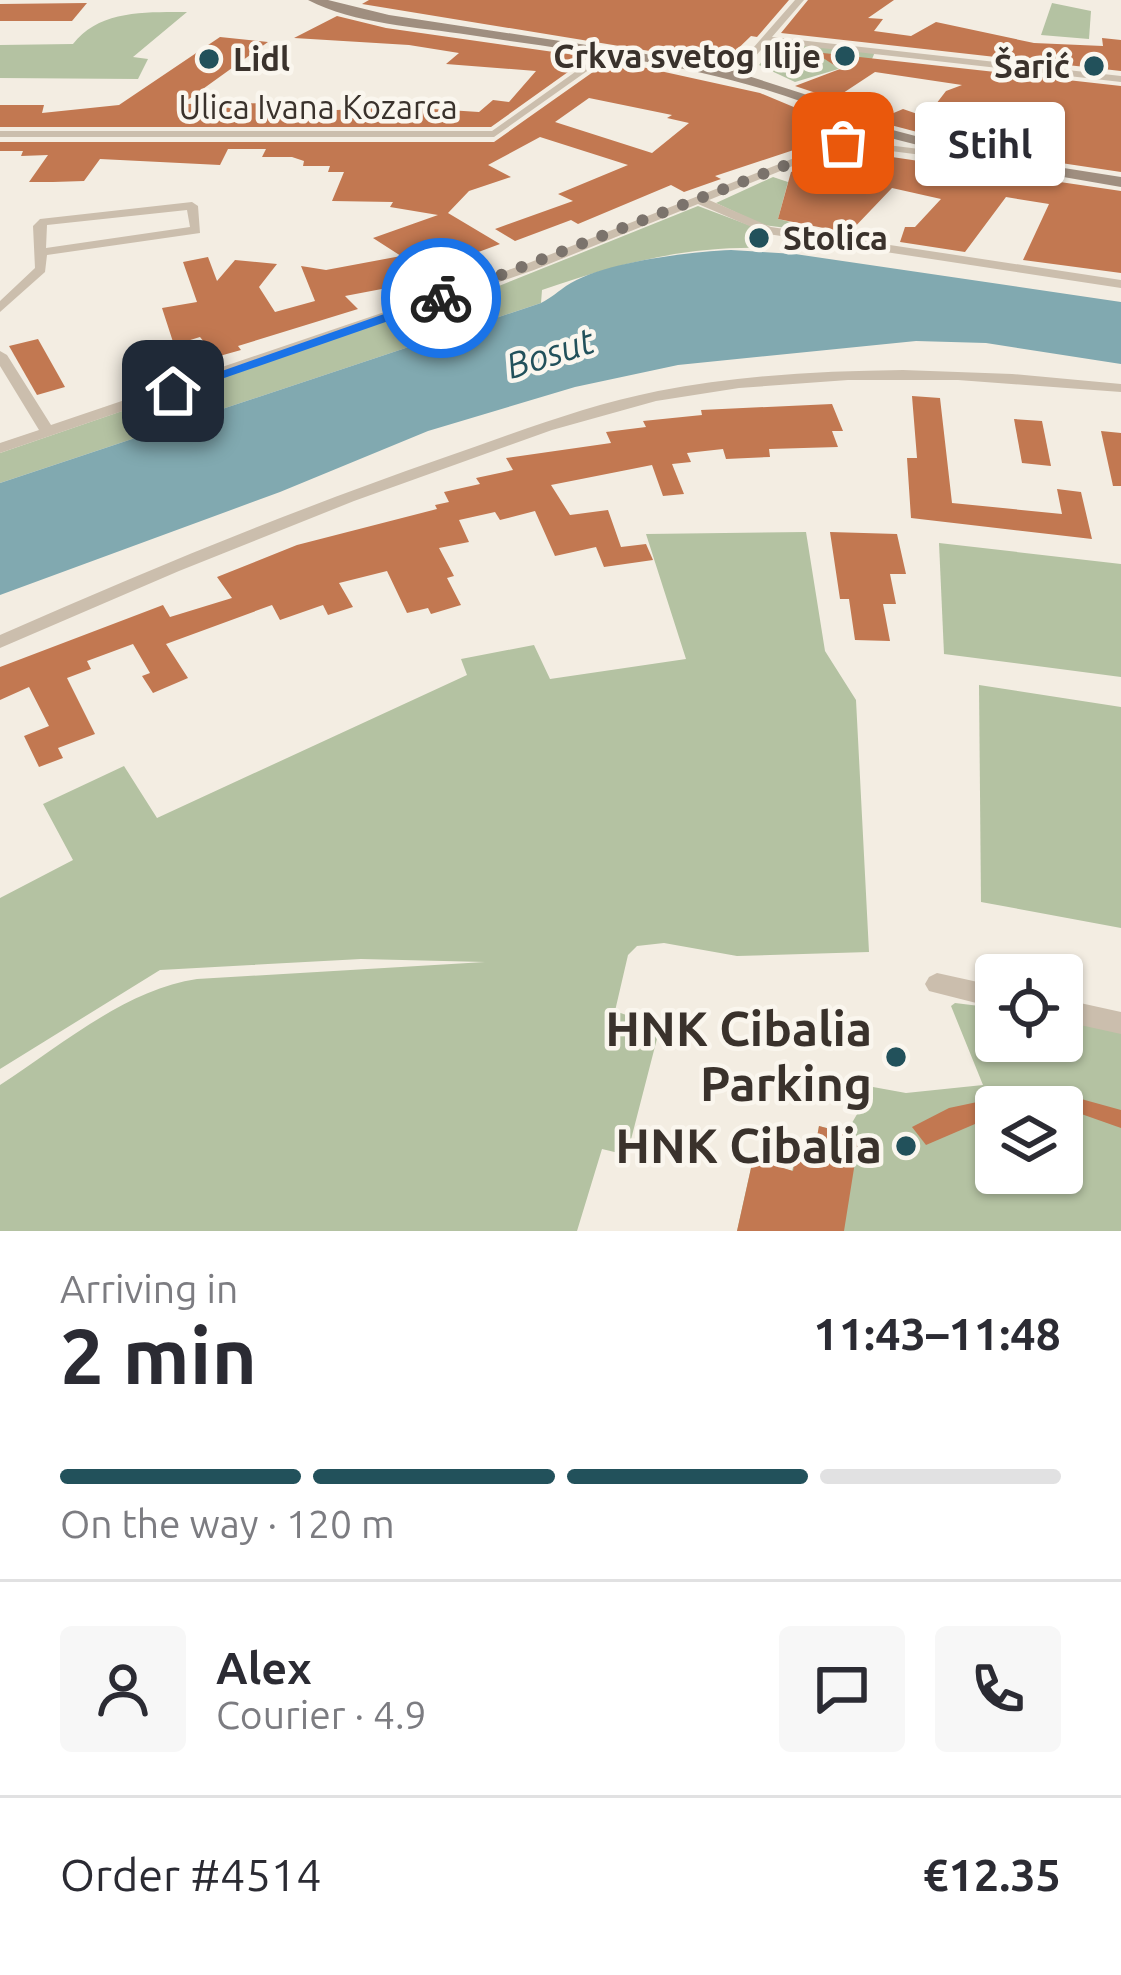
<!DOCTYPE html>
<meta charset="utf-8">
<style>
:root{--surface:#fff;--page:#f7f7f7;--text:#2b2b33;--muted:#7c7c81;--line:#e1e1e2;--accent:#22515b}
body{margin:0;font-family:Ubuntu,sans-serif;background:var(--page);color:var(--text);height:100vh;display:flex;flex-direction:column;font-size:45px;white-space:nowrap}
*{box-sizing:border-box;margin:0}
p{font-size:39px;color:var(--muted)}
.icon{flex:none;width:66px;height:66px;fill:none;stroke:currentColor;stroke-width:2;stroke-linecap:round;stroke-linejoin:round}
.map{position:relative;height:1231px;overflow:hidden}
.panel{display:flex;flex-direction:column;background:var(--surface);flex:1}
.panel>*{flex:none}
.fabs{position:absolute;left:975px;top:954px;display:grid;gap:24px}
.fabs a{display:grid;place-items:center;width:108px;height:108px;border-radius:12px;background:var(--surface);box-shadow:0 3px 9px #0004;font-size:60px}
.pin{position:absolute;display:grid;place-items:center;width:102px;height:102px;color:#fff;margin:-51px;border-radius:24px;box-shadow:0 6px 18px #0006}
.courier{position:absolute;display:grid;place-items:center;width:120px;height:120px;margin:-60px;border:9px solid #1a73e8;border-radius:50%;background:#fff;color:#222;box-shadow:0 3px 15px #0007}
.bubble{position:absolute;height:84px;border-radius:12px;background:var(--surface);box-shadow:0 3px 9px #0004;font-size:39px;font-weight:700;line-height:84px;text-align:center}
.summary em{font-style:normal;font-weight:700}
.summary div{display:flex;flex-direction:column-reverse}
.summary{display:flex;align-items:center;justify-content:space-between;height:204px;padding:0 60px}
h1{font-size:78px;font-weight:700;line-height:90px}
.bar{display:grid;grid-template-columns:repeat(4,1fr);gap:18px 12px;align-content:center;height:144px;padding:0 60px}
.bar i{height:15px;border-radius:9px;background:var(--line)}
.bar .selected{background:var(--accent)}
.bar p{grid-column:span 4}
.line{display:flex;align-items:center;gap:30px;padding:0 60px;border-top:3px solid var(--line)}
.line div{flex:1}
.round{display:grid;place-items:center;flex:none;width:126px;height:126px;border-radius:12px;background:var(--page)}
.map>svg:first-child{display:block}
.green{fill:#b4c2a2;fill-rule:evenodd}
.water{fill:#81a9b0}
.building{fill:#c27851;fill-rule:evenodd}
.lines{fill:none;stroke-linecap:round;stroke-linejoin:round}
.minor{fill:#cbbead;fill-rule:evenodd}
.secondary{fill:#9f8e7f;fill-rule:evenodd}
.route{fill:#1a73e8}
.done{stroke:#7b736c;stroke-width:12;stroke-dasharray:0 21.6}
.poi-dot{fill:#22515b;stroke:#faf6ee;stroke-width:4.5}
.labels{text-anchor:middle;stroke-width:9;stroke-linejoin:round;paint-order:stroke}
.far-poi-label{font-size:33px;font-weight:bold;fill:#3a322c;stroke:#faf6ee;text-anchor:end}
.far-street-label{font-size:33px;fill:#3a322c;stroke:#faf6ee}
.far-water-label{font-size:36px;font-style:italic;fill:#22515b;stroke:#faf6ee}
.near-poi-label{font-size:48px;font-weight:bold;fill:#3a322c;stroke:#faf6ee;text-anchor:end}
</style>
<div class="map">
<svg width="1121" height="1231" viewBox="0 0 1121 1231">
<rect width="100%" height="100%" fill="#f3ede2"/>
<!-- green -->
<g class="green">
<path d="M1052,3L1091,11L1089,39L1041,35Z"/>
<path d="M187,12L133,57L148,59L138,79L0,78V45L73,44C99,10 146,12 187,12Z"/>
<path d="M778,41L875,52L872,59L795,82L759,65Z"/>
<path d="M773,177L788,182L778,219L791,222L787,228L763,225L716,203Z"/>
<path d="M698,206L765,231L764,248C684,246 617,264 542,290L541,303L0,483V453L474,290L479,294Z"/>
<path d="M806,532L825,651L856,700L869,952L737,956L664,943L637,946L628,955L615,1011L660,1027L627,1155L602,1149L577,1231H0V1085C59,1047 126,989 197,979L485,962L361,959L160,970L0,1069V898L73,860L43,804L124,766L157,818L467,675L461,659L534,645L550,679L686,659L646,534Z"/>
<path d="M939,543L1121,564V677L944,654Z"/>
<path d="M979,685L1121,707V928L981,902Z"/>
<path d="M955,1003L996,1008V1041H1062V1018L1121,1032V1231H737L753,1159L792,1171L795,1160L812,1165L819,1126L846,1133L873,1087L906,1093L983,1085L951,1006ZM996,1107H1062V1173H996Z"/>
</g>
<!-- water -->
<path class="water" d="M731,250L795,254L1121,302V364L986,343L916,341L678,365L575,387L428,431L280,492L0,595V483L541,303C551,298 560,290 566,286C602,262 688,252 731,250Z"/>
<!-- building -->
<g class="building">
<path d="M369,0H789L757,37L751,36L723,63L362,4Z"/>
<path d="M808,0H894L868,18L883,19L874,31L911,36L936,22L1034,43L1103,46L1102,38L1121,40V71L781,33Z"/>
<path d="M87,3L72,21H0V4Z"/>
<path d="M337,16L386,28L589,57L491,127H0V105H44L42,113L119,105L220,37L268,42L182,104L295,103L293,107H317L315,111L402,107L479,112L493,100L509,102L536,71L446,64L459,53L409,45L294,38Z"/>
<path d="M814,52L1121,86V172L1001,154L883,123L877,120L903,109L926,117L946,91L962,85L875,72L834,99L795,86L840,69Z"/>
<path d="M610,60L760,93L851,131L715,176L721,179L684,192L671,185L578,224L571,220L515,241L495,229L573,201L558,194L628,165L540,137L488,165L511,177L469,191L448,213L500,244L403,280L408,284L345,296L358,309L238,346L241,350L216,357L200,337L174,345L162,308L197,302L183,262L208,257L217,281L235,260L277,264L259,287L275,312L315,301L301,266L326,270L401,256L373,238L438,215L390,207L393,202L332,201L344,172H328L330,166H303L304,161L292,157H262L266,149H228L220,165L100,159L84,181L53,182H29L48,155L21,156L23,151H0V142H494ZM589,98L672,115L667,118L689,123L652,153L555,122Z"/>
<path d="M845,150L1121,191V273L1023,260L1049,204L1006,197L965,252L900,242L905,227H915L941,199L892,188L849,233L778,219L791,172Z"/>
<path d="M38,339L65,387L37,395L9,346Z"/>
<path d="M912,396L940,398L952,503L1062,514L1057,489L1081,492L1092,539L911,518L907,458H917Z"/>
<path d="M832,404L843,431H832L838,447L769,449L770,457L726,459L723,449L687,453L691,462L672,464L684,494L663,496L652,465L551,485L570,515L608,510L621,547L646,544L653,560L604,567L596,547L555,556L535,511L500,520L495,512L459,520L469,542L439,548L454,576L447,578L461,605L431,614L428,608L407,613L387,571L339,583L353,607L328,615L323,605L280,620L272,605L166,644L188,678L153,693L142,676L150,673L133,644L87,661L91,669L67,678L95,734L58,748L63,758L39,767L24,736L49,726L29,687L0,700V667L163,605L170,617L232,598L217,577L297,545L437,509L435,505L449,502L444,492L480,484L476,478L513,470L506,458L611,443L606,432L646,427L643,421L702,415L701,410Z"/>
<path d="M1014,419L1042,421L1051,466L1022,463Z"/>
<path d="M1101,431L1121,433V486H1113Z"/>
<path d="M830,532L897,534L906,574H890L896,604H883L890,641L855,640L849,599H840Z"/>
<path d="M1074,1097L1121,1110V1128L1070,1110Z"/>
<path d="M996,1098V1115L926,1145L912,1127L949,1108Z"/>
<path d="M819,1126L859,1137L844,1231H737L753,1159L793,1171L795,1160L812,1165Z"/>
</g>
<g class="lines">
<!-- minor -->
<g class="minor">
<path d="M795,0H804L772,37L1121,76V82L768,42L738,76H732V72Z"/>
<path d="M606,50L614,52L494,137H0V131H492Z"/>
<path d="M875,126L879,127V131L855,141L1000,159L1006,162L1000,165L844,145L709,200L771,227L1121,280V288L768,234L698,204L534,270L0,453V443L39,430L0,366V351L7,355L51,425L526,264Z"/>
<path d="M192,202L198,206L200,233L47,255L45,272L0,312V301L35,268L33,226L40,219ZM187,210L190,227L46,248L47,225Z"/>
<path d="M903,370L1012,374L1121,384V392L958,380H848L739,388L656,401L552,430L354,501L179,571L0,648V635C145,571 291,511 440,459C512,434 583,406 658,391C739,375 821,371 903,370Z"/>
<path d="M937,973L996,986V1008L929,991L925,984L929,977Z"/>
<path d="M1062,999L1121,1012V1034L1062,1021Z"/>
</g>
<!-- secondary -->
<path class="secondary" d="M308,0H328L389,15L711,64L832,103L881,127L1000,158L1121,177V187L1000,166L855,129L854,124C734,66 600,55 470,35C418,27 354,24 308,0Z"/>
</g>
<!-- route -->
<path class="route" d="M441,294L446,301L178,394L165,391Z"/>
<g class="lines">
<!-- done -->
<path class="done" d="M441,298L843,143"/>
</g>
<!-- markers -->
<g class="poi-dot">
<circle cx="845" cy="56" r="12"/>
<circle cx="209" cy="59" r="12"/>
<circle cx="1094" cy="66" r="12"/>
<circle cx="759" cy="238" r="12"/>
<circle cx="896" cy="1057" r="12"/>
<circle cx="906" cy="1146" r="12"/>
</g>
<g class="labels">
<!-- far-poi labels -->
<g class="far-poi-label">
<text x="821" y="68">Crkva svetog Ilije</text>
<text x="233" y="71" text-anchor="start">Lidl</text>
<text x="1070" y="78">Šarić</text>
<text x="783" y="250" text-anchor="start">Stolica</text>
</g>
<!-- far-street labels -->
<g class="far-street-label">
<text x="318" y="119">Ulica Ivana Kozarca</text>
</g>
<!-- far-water labels -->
<g class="far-water-label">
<text transform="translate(550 353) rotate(-18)" y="13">Bosut</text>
</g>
<!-- near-poi labels -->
<g class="near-poi-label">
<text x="872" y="1046">HNK Cibalia<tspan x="872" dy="55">Parking</tspan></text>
<text x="882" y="1163">HNK Cibalia</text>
</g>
</g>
</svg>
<div class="fabs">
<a><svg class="icon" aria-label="locate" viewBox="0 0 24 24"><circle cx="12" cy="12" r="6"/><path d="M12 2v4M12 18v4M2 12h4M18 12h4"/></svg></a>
<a><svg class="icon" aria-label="layers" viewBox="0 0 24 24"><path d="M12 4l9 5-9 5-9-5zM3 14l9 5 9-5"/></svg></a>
</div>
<div class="pin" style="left:843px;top:143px;background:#ea580c"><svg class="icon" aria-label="bag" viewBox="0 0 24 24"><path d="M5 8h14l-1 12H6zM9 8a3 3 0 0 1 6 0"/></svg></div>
<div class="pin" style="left:173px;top:391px;background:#1f2937"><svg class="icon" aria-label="home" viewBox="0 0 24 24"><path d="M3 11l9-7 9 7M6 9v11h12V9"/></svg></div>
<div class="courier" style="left:441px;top:298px"><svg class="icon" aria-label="bike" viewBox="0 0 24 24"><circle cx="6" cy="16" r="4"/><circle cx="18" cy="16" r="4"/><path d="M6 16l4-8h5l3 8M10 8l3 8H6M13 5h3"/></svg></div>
<div class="bubble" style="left:915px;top:102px;width:150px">Stihl</div>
</div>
<section class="panel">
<div class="summary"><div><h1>2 min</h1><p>Arriving in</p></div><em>11:43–11:48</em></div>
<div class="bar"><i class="selected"></i><i class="selected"></i><i class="selected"></i><i></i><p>On the way · 120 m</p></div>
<div class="line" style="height:216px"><a class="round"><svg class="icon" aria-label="person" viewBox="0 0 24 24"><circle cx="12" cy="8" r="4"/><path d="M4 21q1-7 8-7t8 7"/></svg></a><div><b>Alex</b><p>Courier · 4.9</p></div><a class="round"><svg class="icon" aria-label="chat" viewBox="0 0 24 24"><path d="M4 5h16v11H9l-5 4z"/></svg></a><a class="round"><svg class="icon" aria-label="phone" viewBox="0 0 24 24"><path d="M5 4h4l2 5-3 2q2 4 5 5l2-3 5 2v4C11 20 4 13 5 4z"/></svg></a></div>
<div class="line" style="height:156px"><div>Order #4514</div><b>€12.35</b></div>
</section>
